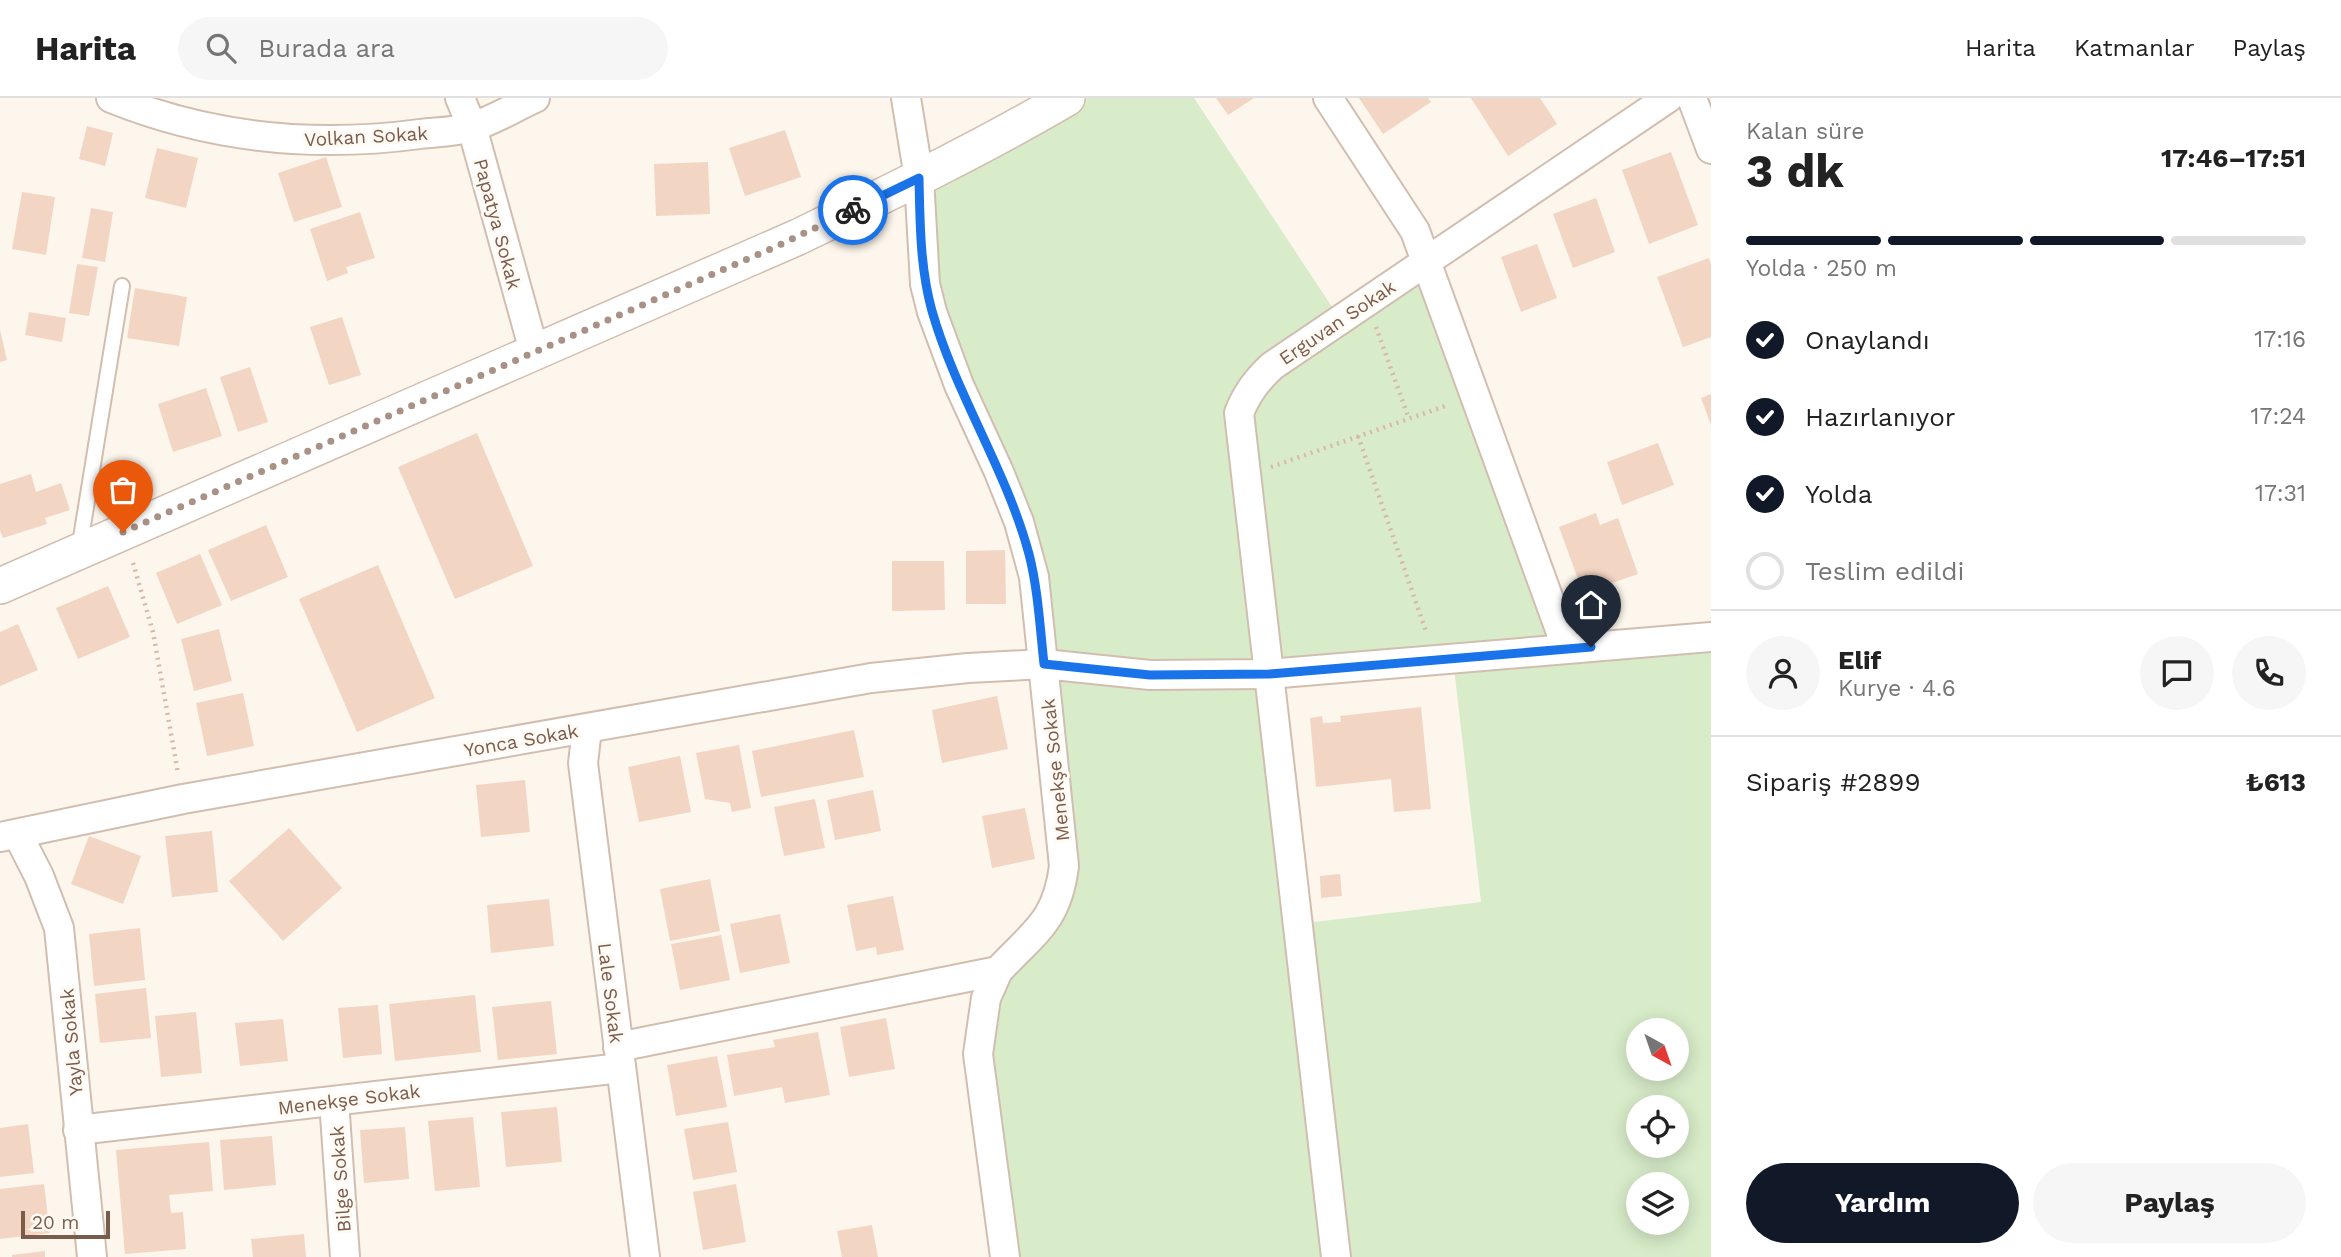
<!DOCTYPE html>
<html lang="tr">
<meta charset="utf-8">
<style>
:root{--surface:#fff;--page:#f6f6f6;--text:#222;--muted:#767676;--line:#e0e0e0;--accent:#111827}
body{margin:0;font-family:"Work Sans",sans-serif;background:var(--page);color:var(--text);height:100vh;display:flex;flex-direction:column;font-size:26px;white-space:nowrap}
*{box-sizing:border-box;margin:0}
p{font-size:23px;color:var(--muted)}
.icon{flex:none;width:38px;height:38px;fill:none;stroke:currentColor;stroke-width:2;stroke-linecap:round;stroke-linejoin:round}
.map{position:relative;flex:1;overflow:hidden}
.details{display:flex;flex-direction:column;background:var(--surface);width:630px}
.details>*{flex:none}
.needle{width:46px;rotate:140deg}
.fabs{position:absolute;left:1626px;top:920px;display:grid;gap:14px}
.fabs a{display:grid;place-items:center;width:63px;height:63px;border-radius:50%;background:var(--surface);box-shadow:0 4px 18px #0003;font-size:35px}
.scale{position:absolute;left:21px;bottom:18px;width:89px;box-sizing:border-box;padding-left:7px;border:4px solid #7a5c4d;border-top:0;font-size:19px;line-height:24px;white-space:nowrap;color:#7a5c4d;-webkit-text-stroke:5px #fffaf3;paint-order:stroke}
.pin{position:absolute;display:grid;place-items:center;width:60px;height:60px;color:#fff;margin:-72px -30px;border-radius:50% 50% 50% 0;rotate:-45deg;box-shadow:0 0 7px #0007}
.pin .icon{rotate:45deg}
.courier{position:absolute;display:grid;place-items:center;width:70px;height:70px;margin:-35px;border:5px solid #1a73e8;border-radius:50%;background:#fff;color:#222;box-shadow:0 2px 9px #0007}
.head em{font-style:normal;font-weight:700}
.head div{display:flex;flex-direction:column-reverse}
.head{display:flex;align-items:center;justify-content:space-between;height:119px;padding:0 35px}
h1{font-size:46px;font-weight:700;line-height:52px}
.bar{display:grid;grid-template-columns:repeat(4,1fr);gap:10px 7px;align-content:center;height:84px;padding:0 35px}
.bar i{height:9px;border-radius:5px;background:var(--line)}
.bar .selected{background:var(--accent)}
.bar p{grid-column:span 4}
.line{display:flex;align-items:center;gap:18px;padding:0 35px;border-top:2px solid var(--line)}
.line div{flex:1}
.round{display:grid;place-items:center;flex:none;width:74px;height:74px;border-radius:37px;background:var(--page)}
ol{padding:0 35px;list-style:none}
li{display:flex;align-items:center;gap:21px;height:77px}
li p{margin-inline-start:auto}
li .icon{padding:7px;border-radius:50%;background:var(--accent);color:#fff;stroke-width:4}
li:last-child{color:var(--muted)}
li i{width:38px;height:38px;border:4px solid var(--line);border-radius:50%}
.primary-button{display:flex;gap:14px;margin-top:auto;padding:14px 35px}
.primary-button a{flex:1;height:80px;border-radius:42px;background:var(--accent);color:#fff;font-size:28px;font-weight:700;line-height:80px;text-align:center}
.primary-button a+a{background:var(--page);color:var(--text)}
header{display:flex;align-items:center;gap:42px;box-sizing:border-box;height:98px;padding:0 35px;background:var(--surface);border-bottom:2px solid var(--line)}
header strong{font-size:33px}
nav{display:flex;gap:38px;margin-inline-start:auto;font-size:24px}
.search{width:490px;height:63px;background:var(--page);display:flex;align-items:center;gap:18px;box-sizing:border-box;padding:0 24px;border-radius:38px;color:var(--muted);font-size:26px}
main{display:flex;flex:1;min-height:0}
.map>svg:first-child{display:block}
.green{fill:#d8ecc9;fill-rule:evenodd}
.building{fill:#f3d5c3}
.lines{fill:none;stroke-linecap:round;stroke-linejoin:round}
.service-casing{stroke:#d1beb0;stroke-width:18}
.minor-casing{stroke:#d1beb0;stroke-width:32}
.tertiary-casing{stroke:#d1beb0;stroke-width:38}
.path{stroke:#d9b8a5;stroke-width:4.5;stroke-dasharray:2 5;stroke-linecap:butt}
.service{stroke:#fff;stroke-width:14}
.minor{stroke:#fff;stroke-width:28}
.tertiary{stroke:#fff;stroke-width:35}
.done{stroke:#a89285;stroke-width:7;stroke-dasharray:0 12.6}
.route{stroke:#1a73e8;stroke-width:9}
.labels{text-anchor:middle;stroke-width:6;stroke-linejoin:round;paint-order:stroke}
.street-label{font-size:19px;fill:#7a5c4d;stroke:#fffaf3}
</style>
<header>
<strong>Harita</strong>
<div class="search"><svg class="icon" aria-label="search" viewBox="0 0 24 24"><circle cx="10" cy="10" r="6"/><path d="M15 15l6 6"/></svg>Burada ara</div>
<nav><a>Harita</a><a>Katmanlar</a><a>Paylaş</a></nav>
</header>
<main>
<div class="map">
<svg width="1711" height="1159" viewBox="0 0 1711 1159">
<rect width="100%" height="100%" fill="#fdf6ec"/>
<!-- green -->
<path class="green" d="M1067,0H1194L1340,221L1426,163L1567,551L1711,539V1159H1005L980,927L1053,813L1034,479L959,287L919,81ZM1453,561L1481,804L1298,826L1269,577ZM1638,933H1676V971H1638ZM1638,1010H1676V1048H1638ZM1638,1087H1676V1125H1638Z"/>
<!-- building -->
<g class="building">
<path d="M1216,0H1254L1228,17Z"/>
<path d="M1359,0H1428L1431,4L1383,36Z"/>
<path d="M1471,0H1540L1557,26L1508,58Z"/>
<path d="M87,28L113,35L105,68L79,61Z"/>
<path d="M785,32L801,79L745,98L729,50Z"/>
<path d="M157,50L198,60L186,110L145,100Z"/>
<path d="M1671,54L1698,127L1649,146L1622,72Z"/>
<path d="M326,59L342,109L294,124L278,75Z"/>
<path d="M708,64L710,116L656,118L654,66Z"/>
<path d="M22,94L55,99L46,157L12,151Z"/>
<path d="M1596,100L1615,154L1573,170L1553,116Z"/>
<path d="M91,110L113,114L105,164L82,160Z"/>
<path d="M360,114L375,160L346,169L348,175L327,183L310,131Z"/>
<path d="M1537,146L1557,200L1521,214L1501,159Z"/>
<path d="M1709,160L1711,167V239L1683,249L1657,179Z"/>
<path d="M77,166L98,169L89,218L69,215Z"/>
<path d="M135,190L187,199L179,248L127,240Z"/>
<path d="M29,214L66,220L62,244L25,237Z"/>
<path d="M342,219L361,277L329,287L310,229Z"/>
<path d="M0,232L7,262L0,264Z"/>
<path d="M250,269L268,324L238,334L220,279Z"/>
<path d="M206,290L222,338L173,354L158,306Z"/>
<path d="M1711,296V327L1701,300Z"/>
<path d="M477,335L533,468L455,501L398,369Z"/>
<path d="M1658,345L1674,387L1622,407L1607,364Z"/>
<path d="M31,376L36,394L61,385L70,412L45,420L47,426L3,440L0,432V386Z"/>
<path d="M1596,415L1600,427L1618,420L1638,476L1583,495L1559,429Z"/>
<path d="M266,427L288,479L231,503L208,452Z"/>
<path d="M1005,452L1006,506H966V453Z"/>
<path d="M200,456L222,507L177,526L156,475Z"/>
<path d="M892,463H944L945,512L892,513Z"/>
<path d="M378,467L435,600L357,634L299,501Z"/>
<path d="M108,488L130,539L78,561L56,510Z"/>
<path d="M18,526L38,572L0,588V534Z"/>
<path d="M219,531L232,583L194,593L181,541Z"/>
<path d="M243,595L254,648L207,658L196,605Z"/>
<path d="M997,598L1008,651L942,665L932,612Z"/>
<path d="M1421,609L1431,711L1394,714L1391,681L1316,689L1310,620L1322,618L1323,625L1341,624L1340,618Z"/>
<path d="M854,632L864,679L761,699L752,653Z"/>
<path d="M739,647L751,710L732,714L730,705L705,701L696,655Z"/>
<path d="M680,658L691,714L639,724L628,669Z"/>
<path d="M525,682L530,734L481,739L476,687Z"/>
<path d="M873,692L881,733L835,742L827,702Z"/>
<path d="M815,701L825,750L784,758L774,709Z"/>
<path d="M1025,710L1035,761L992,770L982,718Z"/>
<path d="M289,730L342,790L283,843L229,783Z"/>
<path d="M212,733L218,794L172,799L165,738Z"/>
<path d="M89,738L141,758L123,806L71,786Z"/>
<path d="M1340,776L1342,798L1321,800L1320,778Z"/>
<path d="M710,781L720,833L670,843L660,791Z"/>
<path d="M893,798L904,852L877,857L876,849L856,853L847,807Z"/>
<path d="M549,801L554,848L491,855L487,807Z"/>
<path d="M780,816L790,865L740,875L730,826Z"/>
<path d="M140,830L145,882L94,888L89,836Z"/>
<path d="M721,837L730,882L680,892L671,846Z"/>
<path d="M146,890L151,940L100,945L95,896Z"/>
<path d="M475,897L481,954L395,963L389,906Z"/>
<path d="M551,903L557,956L498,962L492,909Z"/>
<path d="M378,907L382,956L343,960L338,910Z"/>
<path d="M196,914L202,975L161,979L155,918Z"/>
<path d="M886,920L895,971L849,979L840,929Z"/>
<path d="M283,921L288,963L240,968L235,925Z"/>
<path d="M818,934L830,997L785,1005L782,989L734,998L727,957L775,949L773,942Z"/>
<path d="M717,958L727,1009L676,1018L667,967Z"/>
<path d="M557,1009L562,1064L506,1069L501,1014Z"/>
<path d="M473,1019L480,1089L435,1093L428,1023Z"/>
<path d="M728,1024L737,1074L693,1082L684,1031Z"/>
<path d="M28,1026L34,1075L0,1079V1030Z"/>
<path d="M405,1029L409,1081L364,1085L360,1032Z"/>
<path d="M272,1038L276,1087L224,1092L220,1042Z"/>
<path d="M209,1044L213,1093L169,1097L171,1115L183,1114L186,1151L125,1156L116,1052Z"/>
<path d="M44,1086L50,1135L0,1141V1091Z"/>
<path d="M736,1086L746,1144L703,1152L693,1094Z"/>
<path d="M872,1127L878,1159H842L837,1133Z"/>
<path d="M304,1136L306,1159H253L251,1141Z"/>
<path d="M45,1153V1159H12V1157Z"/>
</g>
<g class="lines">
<!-- service casing -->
<g class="service-casing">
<path id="service" d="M79,452L122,188"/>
</g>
<!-- minor casing -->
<g class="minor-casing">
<g id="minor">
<path d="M111,0C210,40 315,50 420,36C436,34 456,34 472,29C494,22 515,9 535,0"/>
<path d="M460,0L472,29L534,253"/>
<path d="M1328,0L1415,133L1567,551"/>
<path d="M1692,0L1711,51"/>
<path d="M587,631L583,665L645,1159"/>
<path d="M18,737L39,778L59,830L92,1159"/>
<path d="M0,739L183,701L871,580L968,570L1044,566L1150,577L1269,576L1711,539"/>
<path d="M998,873L986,900L978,956L1005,1159"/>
<path d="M618,949L998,873C1034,834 1057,824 1064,768L1034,479L1019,424L999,374L959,287L932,214L925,186L919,80L906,0"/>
<path d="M334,1003L345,1159"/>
<path d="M78,1032L621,970"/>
<path d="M1336,1159L1239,315C1247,295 1257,282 1272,268L1668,0"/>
</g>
</g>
<!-- tertiary casing -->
<g class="tertiary-casing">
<path id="tertiary" d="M0,488L798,139C889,95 980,51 1067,0"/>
</g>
<!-- path -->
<g class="path">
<path d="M1376,229L1409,321"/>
<path d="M1358,338L1427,536"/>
<path d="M1271,369L1448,307"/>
<path d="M133,465L153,534L178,675"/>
</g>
<!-- service -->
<use href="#service" class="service"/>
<!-- minor -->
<use href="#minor" class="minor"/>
<!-- tertiary -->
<use href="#tertiary" class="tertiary"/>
</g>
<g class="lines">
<!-- done -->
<path class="done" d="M123,434L775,149L853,112"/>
<!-- route -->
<path class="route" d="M853,112L919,80C920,125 920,170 932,213C956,297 1006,371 1029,456C1038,491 1040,530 1044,566L1150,577L1269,576L1591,549"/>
</g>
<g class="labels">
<!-- street labels -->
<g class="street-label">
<text transform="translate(366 38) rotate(-3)" y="7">Volkan Sokak</text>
<text transform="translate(498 126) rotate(75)" y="7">Papatya Sokak</text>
<text transform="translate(1337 224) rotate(-34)" y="7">Erguvan Sokak</text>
<text transform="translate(521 642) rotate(-10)" y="7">Yonca Sokak</text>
<text transform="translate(1055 672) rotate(-96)" y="7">Menekşe Sokak</text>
<text transform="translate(611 895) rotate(83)" y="7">Lale Sokak</text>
<text transform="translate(71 944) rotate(-95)" y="7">Yayla Sokak</text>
<text transform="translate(349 1001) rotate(-7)" y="7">Menekşe Sokak</text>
<text transform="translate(340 1081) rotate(-94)" y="7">Bilge Sokak</text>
</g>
</g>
</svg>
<div class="fabs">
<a><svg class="needle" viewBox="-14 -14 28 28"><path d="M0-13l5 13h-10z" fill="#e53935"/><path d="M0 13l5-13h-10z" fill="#767676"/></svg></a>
<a><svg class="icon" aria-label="locate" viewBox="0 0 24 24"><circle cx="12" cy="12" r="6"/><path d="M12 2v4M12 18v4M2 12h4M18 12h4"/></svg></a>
<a><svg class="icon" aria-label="layers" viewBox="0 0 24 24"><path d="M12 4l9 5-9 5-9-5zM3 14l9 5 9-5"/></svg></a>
</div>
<div class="scale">20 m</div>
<div class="pin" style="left:123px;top:434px;background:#ea580c"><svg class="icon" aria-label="bag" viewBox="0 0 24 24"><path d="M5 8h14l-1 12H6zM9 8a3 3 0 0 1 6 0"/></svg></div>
<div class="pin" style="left:1591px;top:549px;background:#1f2937"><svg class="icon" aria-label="home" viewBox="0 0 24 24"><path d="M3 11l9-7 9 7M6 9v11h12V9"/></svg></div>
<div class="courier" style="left:853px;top:112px"><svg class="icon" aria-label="bike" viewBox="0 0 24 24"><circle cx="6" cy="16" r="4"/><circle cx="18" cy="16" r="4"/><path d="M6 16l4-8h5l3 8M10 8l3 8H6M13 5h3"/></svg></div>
</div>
<section class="details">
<div class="head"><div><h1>3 dk</h1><p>Kalan süre</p></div><em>17:46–17:51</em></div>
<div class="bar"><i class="selected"></i><i class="selected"></i><i class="selected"></i><i></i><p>Yolda · 250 m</p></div>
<ol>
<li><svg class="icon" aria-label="check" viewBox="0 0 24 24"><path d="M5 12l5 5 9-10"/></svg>Onaylandı<p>17:16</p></li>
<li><svg class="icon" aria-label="check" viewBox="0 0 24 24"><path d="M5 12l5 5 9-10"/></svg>Hazırlanıyor<p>17:24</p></li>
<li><svg class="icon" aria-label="check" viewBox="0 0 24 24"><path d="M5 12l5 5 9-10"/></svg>Yolda<p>17:31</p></li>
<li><i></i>Teslim edildi</li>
</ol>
<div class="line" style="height:126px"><a class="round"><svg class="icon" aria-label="person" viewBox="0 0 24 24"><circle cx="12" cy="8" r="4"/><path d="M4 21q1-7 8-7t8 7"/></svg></a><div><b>Elif</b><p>Kurye · 4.6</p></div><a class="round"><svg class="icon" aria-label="chat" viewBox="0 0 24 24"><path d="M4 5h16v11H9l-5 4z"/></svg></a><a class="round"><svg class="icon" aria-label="phone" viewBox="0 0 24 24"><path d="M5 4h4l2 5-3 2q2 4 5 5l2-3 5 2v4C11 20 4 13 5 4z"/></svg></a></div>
<div class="line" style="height:91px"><div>Sipariş #2899</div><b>₺613</b></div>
<div class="primary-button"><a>Yardım</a><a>Paylaş</a></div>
</section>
</main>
